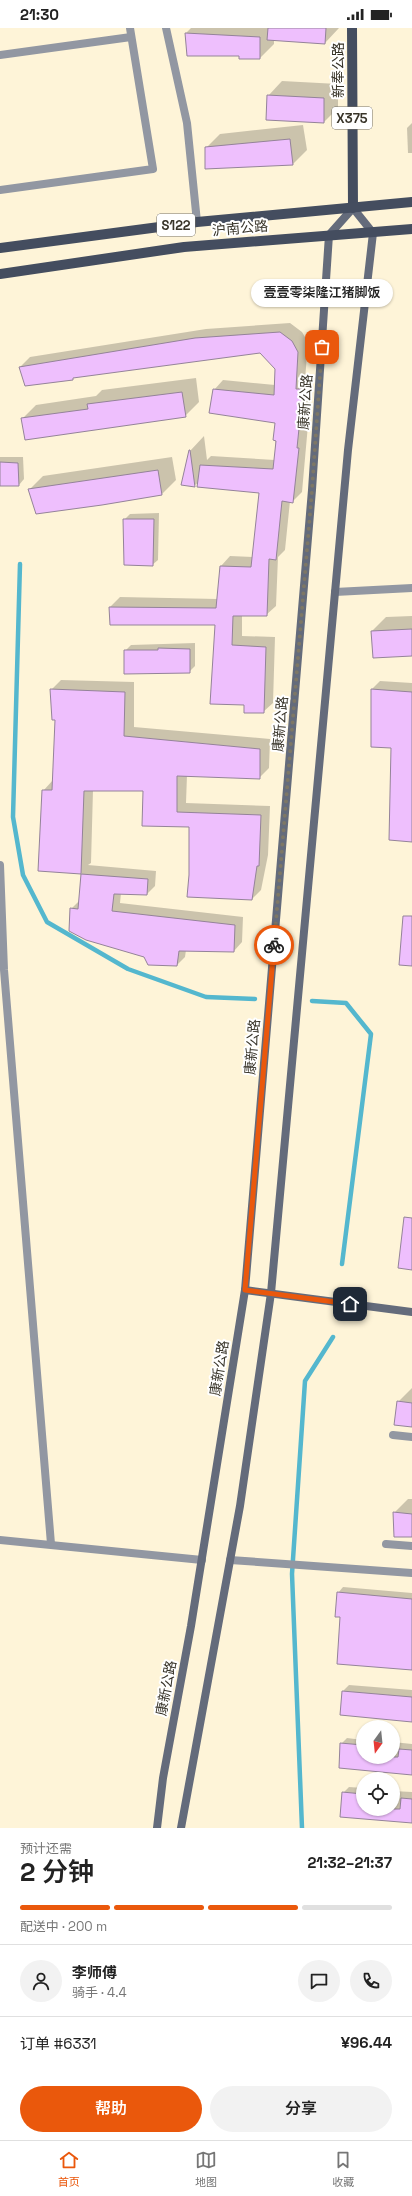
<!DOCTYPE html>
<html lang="zh">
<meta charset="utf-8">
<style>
:root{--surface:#fff;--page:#f2f2f2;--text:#222;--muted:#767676;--line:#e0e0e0;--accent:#ea580c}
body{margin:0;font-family:"Space Grotesk","Noto Sans SC",sans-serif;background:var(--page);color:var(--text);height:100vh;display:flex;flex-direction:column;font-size:15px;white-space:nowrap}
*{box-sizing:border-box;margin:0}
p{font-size:13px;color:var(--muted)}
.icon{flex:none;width:22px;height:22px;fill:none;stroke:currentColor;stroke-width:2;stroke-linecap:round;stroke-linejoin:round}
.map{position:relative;height:1800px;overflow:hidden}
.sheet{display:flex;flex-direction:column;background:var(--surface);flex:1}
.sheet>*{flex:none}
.needle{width:26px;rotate:195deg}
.fabs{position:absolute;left:356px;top:1692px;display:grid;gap:8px}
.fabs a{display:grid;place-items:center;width:44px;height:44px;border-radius:50%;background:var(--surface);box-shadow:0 1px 3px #0004;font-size:20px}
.pin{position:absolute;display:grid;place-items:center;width:34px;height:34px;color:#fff;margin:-17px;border-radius:8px;box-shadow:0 2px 6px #0006}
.courier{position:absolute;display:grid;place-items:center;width:40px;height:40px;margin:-20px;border:3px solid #ea580c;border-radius:50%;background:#fff;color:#222;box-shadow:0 1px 5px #0007}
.bubble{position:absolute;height:28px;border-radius:14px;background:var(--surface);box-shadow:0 1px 3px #0004;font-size:13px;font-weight:600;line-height:28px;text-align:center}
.head em{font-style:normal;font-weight:600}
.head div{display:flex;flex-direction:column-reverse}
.head{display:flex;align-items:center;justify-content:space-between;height:68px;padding:0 20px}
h1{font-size:26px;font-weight:600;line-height:30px}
.bar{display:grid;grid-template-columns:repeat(4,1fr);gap:6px 4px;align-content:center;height:48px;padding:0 20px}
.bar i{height:5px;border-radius:3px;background:var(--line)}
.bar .active{background:var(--accent)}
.bar p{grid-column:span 4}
.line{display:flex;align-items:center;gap:10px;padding:0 20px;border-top:1px solid var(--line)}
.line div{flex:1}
.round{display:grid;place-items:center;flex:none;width:42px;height:42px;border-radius:21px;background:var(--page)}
.button{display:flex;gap:8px;margin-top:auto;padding:8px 20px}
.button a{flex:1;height:46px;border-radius:24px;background:var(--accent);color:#fff;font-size:16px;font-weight:600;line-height:46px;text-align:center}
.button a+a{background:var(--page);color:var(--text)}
.status{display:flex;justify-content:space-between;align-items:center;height:28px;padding:0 20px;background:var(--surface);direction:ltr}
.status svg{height:11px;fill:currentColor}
.dock{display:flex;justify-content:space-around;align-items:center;height:56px;border-top:1px solid var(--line);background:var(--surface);font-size:11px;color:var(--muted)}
.dock a{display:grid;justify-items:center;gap:2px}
.dock .active{color:var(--accent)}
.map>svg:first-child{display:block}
.shadow{fill:#0003}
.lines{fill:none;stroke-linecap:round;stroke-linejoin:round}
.stream{stroke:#54b7ce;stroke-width:4.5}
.building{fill:#eebffd;stroke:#948399}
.lane{stroke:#9297a2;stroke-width:8}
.street{stroke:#9297a2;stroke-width:8}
.secondary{stroke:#646b7b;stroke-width:8}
.primary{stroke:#444d5f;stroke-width:10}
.done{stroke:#7d7766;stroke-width:4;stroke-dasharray:0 7.2}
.route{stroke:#ea580c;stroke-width:5}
.labels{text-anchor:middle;stroke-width:4;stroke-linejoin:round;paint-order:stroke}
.shield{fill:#fff;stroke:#747169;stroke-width:1}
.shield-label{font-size:13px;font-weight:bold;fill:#383429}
.street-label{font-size:14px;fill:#383429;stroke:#fff}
</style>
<div class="status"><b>21:30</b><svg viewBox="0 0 49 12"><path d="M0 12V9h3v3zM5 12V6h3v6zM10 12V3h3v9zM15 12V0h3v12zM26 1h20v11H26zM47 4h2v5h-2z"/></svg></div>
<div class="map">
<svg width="412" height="1800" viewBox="0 0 412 1800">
<rect width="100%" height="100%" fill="#fef4d8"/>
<!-- shadow -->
<g class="shadow">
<path d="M191,0H339L325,15L274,12V16L260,30L240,27L186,5Z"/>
<path d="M282,53L338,56V80L324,94L268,68Z"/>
<path d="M412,95V125H408L407,100Z"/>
<path d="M303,97L307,122L293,136L206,120L220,106Z"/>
<path d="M290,295L302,304L308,314L305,352H312L302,464L293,473H290L285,522L278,529L276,578L266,587H242V608L275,609L273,675L263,684L245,676L216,596H111L110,579L120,569L218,571L221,538L230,528L253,529L260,464L199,454L195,457L183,456L190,423L204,408L207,432L211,428L275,432L276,394L214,362L223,352L275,357L276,340L260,324L74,349L72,351L20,339L30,329L206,301Z"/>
<path d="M196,350L199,374L185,388L22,391L36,377L96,368L102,362Z"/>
<path d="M0,429H23L24,451L19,457H0Z"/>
<path d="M172,429L176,452L162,466L29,462L43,448Z"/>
<path d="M159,485L158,532L152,537L124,492L130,486Z"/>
<path d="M412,588V627L374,629L372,603L386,589Z"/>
<path d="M195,615V638L189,644L125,623L131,617Z"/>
<path d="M61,652L134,654V699L270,711L269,740L259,750L187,747L186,775L270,778L268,827L261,862L252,871L190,848V798L144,762H93L91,835L88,837L156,843L155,858L147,866L121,865L120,875L243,889L242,914L234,923L186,922L185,929L177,937L145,929L71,881L80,872L82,845L39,842L43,763L53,752L56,691L51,662Z"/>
<path d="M380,653L412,655V813L392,719L372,661Z"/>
<path d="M412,1360V1398L398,1374Z"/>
<path d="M408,1471H412V1508L394,1485Z"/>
<path d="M343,1559L412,1565V1641L338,1565Z"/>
<path d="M349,1657L412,1662V1693L343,1663Z"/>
<path d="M347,1710L363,1712V1729H393V1714L412,1716V1745L340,1739L341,1716Z"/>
<path d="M349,1759L363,1760V1781H393V1763L412,1764V1794L342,1788L343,1765Z"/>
</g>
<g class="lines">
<!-- stream -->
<g class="stream">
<path d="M20,536L13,789L23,847L47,894L128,941L206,969L255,971"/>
<path d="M312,973L346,975L371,1006L342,1236"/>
<path d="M302,1800L292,1546L305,1353L333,1309"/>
</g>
</g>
<!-- building -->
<g class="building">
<path d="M268,0H326L325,16L267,12Z"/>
<path d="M185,5L260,9V31H239V28H187Z"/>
<path d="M267,67L324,70V95L266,92Z"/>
<path d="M290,111L293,137L205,141V119Z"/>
<path d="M280,304L292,313L298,324L296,361H303L297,420H299L293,475L282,473L276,532L269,531L267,588H233L232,617L266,619L264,685H244V677L210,676L215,597H110L109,579L216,580L220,538L251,539L259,465L197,459L200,437L273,441L276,413L273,412L275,395L209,385L213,361L274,367L275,341L260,325L73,350V352L25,358L19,339L195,310Z"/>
<path d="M182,364L186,389L25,412L21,390L88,381L87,376Z"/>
<path d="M189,422H190L195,459L181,457Z"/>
<path d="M0,434L18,435L19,458H0Z"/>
<path d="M158,442L162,467L102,477L36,486L28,461Z"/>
<path d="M123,491H154L153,538L124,537Z"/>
<path d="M412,601V628L373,630L371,603Z"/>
<path d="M158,620L190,621V645L124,646V622H158Z"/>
<path d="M50,661L125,664L124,708L260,721V751L177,748V784L261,787L259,838H257L252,872L187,869L189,847V799L142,798L143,763H84L81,846L38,843L42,762H52L55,692H52Z"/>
<path d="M371,661L412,664V814L389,812L391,720L371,719Z"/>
<path d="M81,846L148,851L147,867L114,866L112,883L235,897L234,924L179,923L177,938L148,937L144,929L86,912L69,903L70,880L78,881Z"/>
<path d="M403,888H412V938L399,937Z"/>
<path d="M404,1189L412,1190V1242L398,1240Z"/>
<path d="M397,1373L412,1375V1399L394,1397Z"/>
<path d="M393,1484L412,1486V1509H394Z"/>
<path d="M337,1564L412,1571V1642L337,1636L340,1589H335Z"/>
<path d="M342,1663L412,1669V1694L340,1687Z"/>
<path d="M340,1715L363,1717V1729H398L399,1721L412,1722V1747L339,1740Z"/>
<path d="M342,1764L363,1766V1781H400L401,1770L412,1771V1795L340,1789Z"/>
</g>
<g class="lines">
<!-- lane -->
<g class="lane">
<path d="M0,27L131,9"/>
<path d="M0,162L153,141L130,0"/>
</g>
<!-- street -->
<g class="street">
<path d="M166,0L187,95L197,194"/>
<path d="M335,564L412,560"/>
<path d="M0,837L4,942L51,1516"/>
<path d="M393,1407L412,1409"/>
<path d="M0,1512L202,1532"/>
<path d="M386,1516L412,1518"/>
<path d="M230,1532L412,1545"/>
</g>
<!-- secondary -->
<g class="secondary">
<path d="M245,1262L412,1284"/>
<path d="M157,1800L163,1750L191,1598L245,1262L312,462L329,207L353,180L373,205L348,422L271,1265L240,1478L181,1800"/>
</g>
<!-- primary -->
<g class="primary">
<path d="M352,0L353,180"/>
<path d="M0,220L197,194L412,174"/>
<path d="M0,246L184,219L412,201"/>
</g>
</g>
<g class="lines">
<!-- done -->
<path class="done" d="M274,917L312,462L322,319"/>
<!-- route -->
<path class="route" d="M274,917L245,1262L350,1276"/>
</g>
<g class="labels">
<!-- shield labels -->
<g class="shield">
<rect x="332" y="79" width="40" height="22" rx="3"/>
<rect x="157" y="186" width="38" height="22" rx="3"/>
</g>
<g class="shield-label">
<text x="352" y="95">X375</text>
<text x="176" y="202">S122</text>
</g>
<!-- street labels -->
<g class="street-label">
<text transform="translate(338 42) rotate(-90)" y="5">新奉公路</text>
<text transform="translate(240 200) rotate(-5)" y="5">沪南公路</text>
<text transform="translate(305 374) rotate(-86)" y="5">康新公路</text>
<text transform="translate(280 696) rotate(-85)" y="5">康新公路</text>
<text transform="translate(252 1019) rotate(-85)" y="5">康新公路</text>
<text transform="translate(219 1340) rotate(-81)" y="5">康新公路</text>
<text transform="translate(166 1660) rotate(-79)" y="5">康新公路</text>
</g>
</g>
</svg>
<div class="fabs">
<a><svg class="needle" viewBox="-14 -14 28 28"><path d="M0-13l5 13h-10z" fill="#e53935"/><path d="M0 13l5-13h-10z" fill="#767676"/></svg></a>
<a><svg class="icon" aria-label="locate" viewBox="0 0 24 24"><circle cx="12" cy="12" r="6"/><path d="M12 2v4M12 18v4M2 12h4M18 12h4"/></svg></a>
</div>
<div class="pin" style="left:322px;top:319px;background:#ea580c"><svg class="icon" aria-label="bag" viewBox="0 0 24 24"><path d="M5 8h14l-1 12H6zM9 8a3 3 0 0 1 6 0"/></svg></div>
<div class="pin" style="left:350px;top:1276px;background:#1f2937"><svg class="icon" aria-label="home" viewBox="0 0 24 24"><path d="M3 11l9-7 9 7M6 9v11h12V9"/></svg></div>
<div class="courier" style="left:274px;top:917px"><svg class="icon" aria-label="bike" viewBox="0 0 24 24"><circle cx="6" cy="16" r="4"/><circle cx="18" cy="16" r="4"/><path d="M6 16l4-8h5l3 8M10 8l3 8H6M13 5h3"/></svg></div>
<div class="bubble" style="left:251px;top:251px;width:142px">壹壹零柒隆江猪脚饭</div>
</div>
<section class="sheet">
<div class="head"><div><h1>2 分钟</h1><p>预计还需</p></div><em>21:32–21:37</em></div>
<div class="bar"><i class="active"></i><i class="active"></i><i class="active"></i><i></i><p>配送中 · 200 m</p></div>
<div class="line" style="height:72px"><a class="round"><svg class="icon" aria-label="person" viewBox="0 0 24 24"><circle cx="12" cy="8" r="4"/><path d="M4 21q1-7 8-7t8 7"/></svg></a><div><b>李师傅</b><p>骑手 · 4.4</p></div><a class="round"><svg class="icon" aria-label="chat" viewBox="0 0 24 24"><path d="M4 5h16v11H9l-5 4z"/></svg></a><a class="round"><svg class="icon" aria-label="phone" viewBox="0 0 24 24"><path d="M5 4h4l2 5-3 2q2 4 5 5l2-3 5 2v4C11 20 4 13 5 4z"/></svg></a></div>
<div class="line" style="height:52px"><div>订单 #6331</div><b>¥96.44</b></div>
<div class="button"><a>帮助</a><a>分享</a></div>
</section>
<nav class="dock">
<a class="active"><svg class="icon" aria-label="home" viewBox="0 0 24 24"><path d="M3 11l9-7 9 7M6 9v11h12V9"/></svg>首页</a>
<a><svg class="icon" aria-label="map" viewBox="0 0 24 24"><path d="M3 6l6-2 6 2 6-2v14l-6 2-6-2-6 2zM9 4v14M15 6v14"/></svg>地图</a>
<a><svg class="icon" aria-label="saved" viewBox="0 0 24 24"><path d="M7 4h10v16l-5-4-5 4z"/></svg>收藏</a>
</nav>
